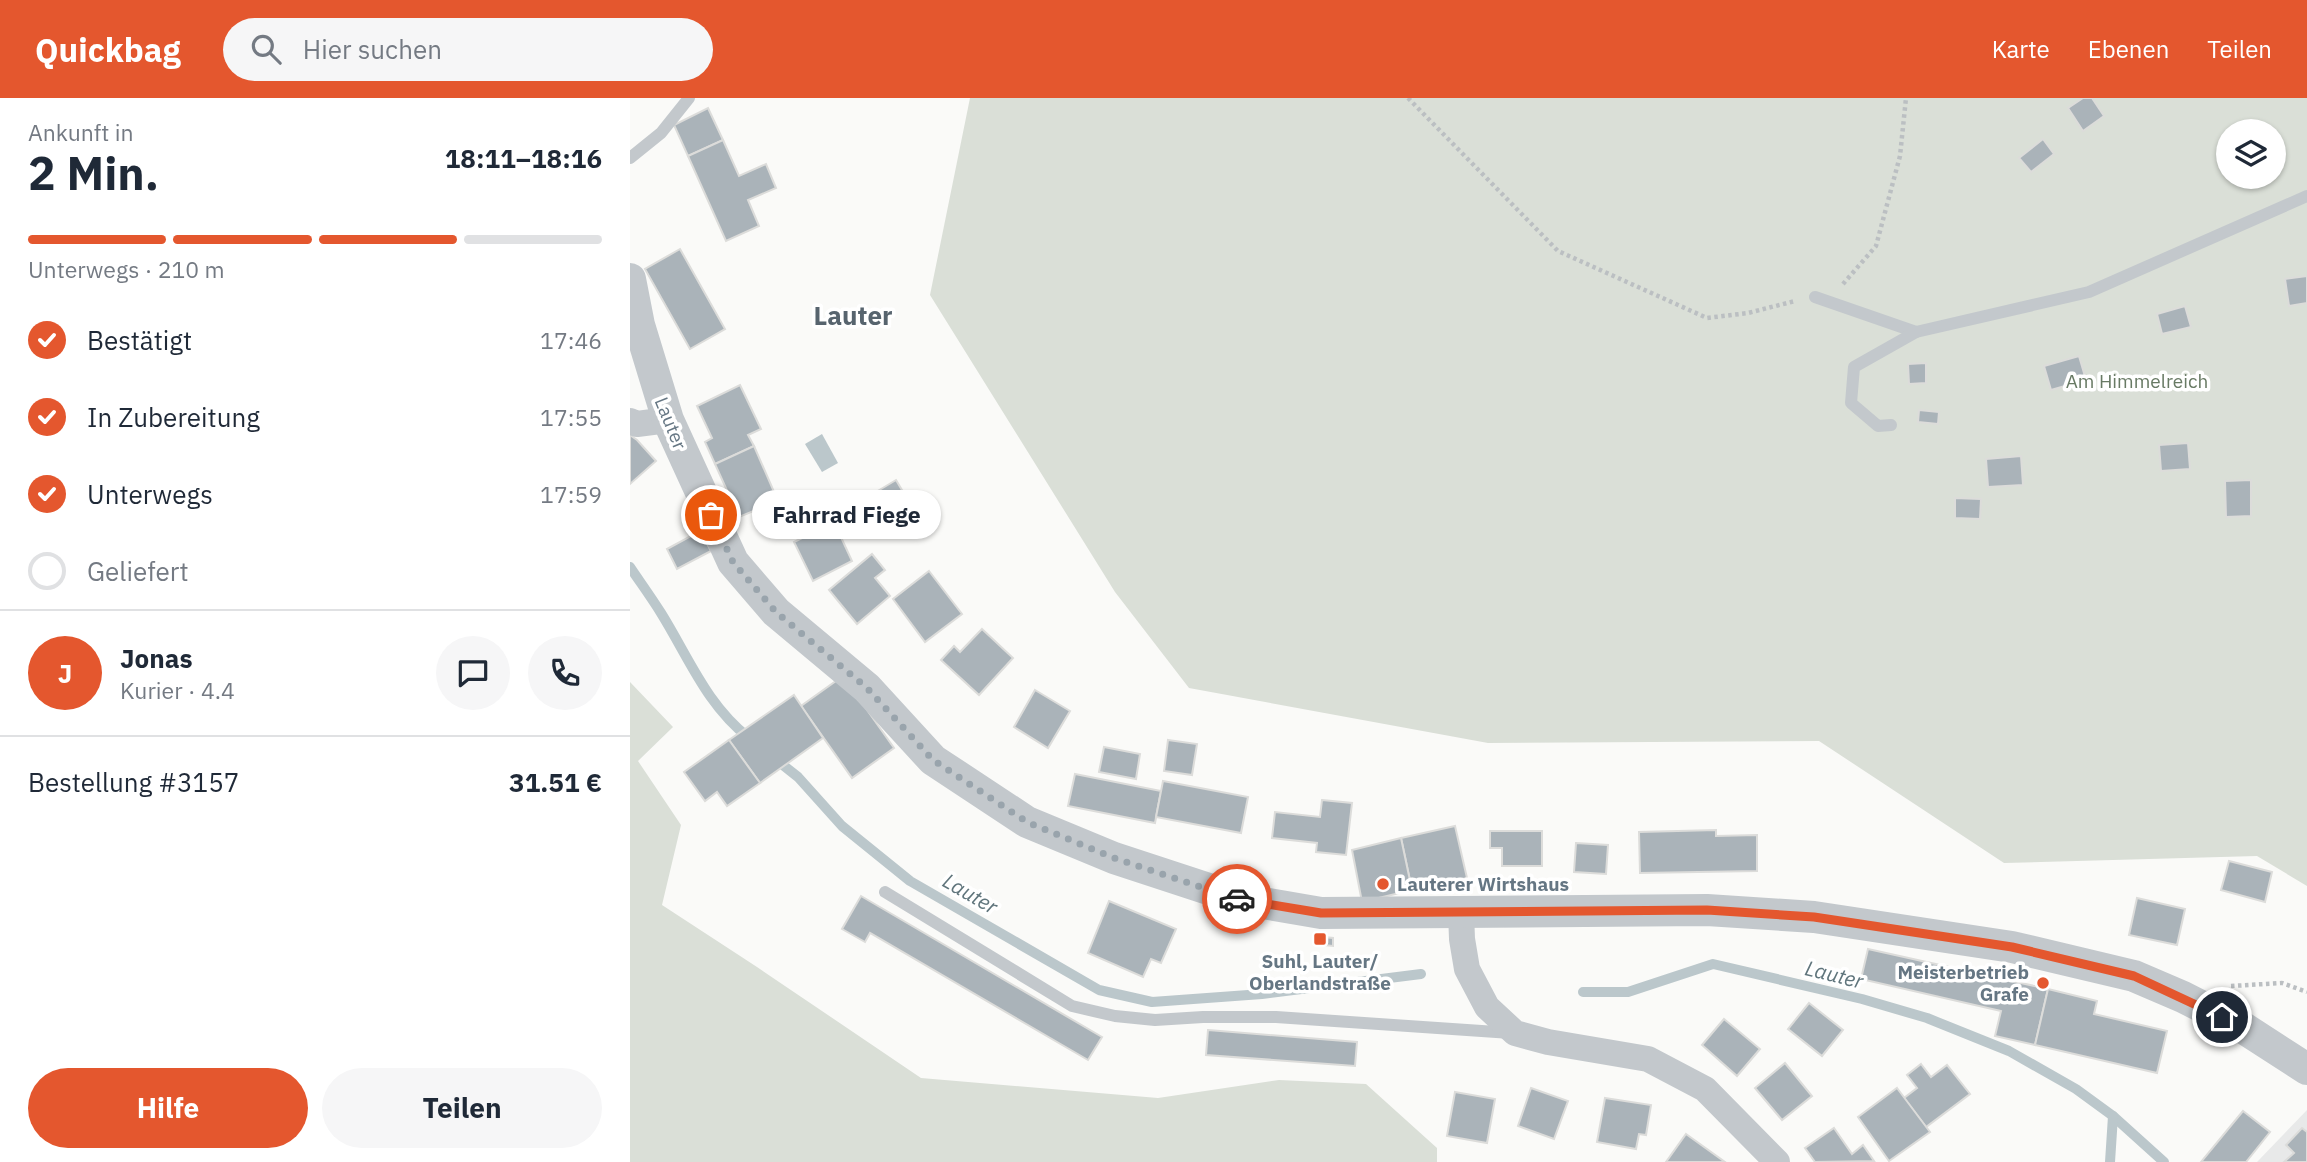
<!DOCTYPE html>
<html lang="de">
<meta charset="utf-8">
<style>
:root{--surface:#fff;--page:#f6f6f7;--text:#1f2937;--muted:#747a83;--line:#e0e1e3;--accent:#e4572e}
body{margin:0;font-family:"IBM Plex Sans",sans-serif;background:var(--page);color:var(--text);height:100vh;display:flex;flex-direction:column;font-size:26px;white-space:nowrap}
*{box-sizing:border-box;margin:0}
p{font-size:23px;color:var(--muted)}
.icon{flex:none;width:38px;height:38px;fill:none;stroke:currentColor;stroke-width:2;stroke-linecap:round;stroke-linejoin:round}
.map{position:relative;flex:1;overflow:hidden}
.side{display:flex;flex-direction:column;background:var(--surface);width:630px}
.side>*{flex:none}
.controls{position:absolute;left:1586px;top:21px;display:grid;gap:14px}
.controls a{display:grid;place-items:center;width:70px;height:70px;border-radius:50%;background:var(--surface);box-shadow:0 2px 5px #0004;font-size:35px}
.pin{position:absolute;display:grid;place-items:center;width:60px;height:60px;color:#fff;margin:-30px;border:4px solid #fff;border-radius:50%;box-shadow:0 2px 7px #0007}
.courier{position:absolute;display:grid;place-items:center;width:70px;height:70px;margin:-35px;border:5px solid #e4572e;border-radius:50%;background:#fff;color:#222;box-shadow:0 2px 9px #0007}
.bubble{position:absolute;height:49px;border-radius:24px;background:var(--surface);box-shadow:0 2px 5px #0004;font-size:23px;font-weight:800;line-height:49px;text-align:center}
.summary em{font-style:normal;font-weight:800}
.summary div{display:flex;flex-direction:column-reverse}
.summary{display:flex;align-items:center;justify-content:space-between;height:119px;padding:0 28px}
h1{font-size:46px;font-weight:800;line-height:52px}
.bar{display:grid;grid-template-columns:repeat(4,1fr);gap:10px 7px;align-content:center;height:84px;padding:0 28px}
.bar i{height:9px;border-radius:5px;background:var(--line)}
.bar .current{background:var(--accent)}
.bar p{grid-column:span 4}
.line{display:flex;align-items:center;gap:18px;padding:0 28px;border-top:2px solid var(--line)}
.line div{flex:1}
.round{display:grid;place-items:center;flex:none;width:74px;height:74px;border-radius:37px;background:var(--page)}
ol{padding:0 28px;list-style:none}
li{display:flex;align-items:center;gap:21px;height:77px}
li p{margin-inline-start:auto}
li .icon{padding:7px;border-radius:50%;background:var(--accent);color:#fff;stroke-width:4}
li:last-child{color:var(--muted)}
li i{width:38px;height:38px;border:4px solid var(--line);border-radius:50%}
.primary-button{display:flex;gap:14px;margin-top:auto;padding:14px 28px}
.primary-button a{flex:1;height:80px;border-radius:42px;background:var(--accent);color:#fff;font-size:28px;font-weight:800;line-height:80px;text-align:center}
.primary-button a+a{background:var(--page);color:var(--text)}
header{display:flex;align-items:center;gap:42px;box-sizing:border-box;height:98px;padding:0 35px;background:var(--accent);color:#fff}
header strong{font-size:33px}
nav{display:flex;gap:38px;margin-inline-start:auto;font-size:24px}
.search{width:490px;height:63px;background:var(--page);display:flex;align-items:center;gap:18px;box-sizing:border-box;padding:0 24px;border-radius:38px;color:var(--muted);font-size:26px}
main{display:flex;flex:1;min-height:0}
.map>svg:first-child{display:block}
.built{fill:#e8e9e9}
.green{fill:#dadfd7;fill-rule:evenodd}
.water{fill:#bbc7cb}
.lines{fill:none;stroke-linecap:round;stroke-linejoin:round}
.stream{stroke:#bbc7cb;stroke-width:10}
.building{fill:#aab3b9;stroke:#dcdcda;stroke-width:2}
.path{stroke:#bbbfc2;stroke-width:4.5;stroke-dasharray:3.5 3.5;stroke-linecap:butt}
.service{stroke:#c3c8cc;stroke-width:12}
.minor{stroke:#c3c8cc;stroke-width:26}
.tertiary{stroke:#c3c8cc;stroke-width:32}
.done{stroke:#99a4ac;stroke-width:7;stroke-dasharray:0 12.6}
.route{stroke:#e4572e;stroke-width:9}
.poi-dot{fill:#e4572e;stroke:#fff;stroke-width:2.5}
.labels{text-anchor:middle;stroke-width:7;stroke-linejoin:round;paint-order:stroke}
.park-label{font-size:19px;fill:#687a64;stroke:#fff}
.street-label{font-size:19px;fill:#657683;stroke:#fff}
.poi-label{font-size:19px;font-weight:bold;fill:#657683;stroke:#fff;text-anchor:start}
.water-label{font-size:21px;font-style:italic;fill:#60757c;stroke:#fff}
.district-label{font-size:26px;font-weight:bold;fill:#57646e;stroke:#fff}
</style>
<header>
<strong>Quickbag</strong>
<div class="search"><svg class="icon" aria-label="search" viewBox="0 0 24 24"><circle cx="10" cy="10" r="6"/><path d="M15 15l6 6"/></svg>Hier suchen</div>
<nav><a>Karte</a><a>Ebenen</a><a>Teilen</a></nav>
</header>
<main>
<section class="side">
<div class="summary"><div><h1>2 Min.</h1><p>Ankunft in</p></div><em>18:11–18:16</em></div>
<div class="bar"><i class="current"></i><i class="current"></i><i class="current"></i><i></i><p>Unterwegs · 210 m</p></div>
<ol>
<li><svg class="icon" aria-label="check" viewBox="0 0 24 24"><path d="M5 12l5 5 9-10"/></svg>Bestätigt<p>17:46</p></li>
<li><svg class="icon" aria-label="check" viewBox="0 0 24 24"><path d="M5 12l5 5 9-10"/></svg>In Zubereitung<p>17:55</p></li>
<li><svg class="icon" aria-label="check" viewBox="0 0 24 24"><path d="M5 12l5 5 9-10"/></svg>Unterwegs<p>17:59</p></li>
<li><i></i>Geliefert</li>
</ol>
<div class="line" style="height:126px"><b class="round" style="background:var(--accent);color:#fff">J</b><div><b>Jonas</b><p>Kurier · 4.4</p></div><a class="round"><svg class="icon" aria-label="chat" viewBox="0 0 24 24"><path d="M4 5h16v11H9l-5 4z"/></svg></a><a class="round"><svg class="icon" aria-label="phone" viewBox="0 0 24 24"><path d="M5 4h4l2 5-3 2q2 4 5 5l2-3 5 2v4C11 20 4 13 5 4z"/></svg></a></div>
<div class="line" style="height:91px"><div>Bestellung #3157</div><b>31.51 €</b></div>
<div class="primary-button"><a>Hilfe</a><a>Teilen</a></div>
</section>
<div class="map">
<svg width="1677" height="1064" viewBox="0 0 1677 1064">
<rect width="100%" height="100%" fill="#fafaf8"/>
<!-- built -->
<path class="built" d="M1677,1012V1064H1627Z"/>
<!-- green -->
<g class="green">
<path d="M340,0H1677V788L1627,758L1374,765L1189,643L858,645L559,590L485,494L300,197ZM1598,33H1643V79H1598Z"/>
<path d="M0,584L43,629L8,663L51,727L32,807L127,869L291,980L528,1000L649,982L736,986L807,1050V1064H0Z"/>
</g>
<!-- water -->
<path class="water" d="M192,336L208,365L192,374L175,346Z"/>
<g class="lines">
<!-- stream -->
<g class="stream">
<path d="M0,469C10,484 21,499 31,515C59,560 76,606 119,640"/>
<path d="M144,660L168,679L212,728L280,783L469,892L522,904L632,896L791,876"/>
<path d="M953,894H998L1083,866L1232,901L1297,920L1379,953L1446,991L1483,1018L1534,1064"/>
<path d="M1480,1064L1483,1018"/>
</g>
</g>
<!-- building -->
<g class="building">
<path d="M1453,0H1462L1474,18L1453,33L1438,10Z"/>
<path d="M78,10L93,42L58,58L44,27Z"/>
<path d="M1413,41L1424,56L1401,74L1389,60Z"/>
<path d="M93,42L109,78L136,66L146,90L118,102L129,128L96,143L58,58Z"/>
<path d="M50,151L95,231L60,251L15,171Z"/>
<path d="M1677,178V205L1659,208L1655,181Z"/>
<path d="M1555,208L1561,229L1532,236L1527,216Z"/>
<path d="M1449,258L1456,282L1421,292L1414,268Z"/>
<path d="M1296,265V285L1279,286L1278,266Z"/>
<path d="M110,287L131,331L118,337L124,348L85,366L75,344L82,340L67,308Z"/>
<path d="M1289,312L1309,314L1308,326L1288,324Z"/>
<path d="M0,337L7,342L26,363L0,386Z"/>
<path d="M1558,345L1560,371L1531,373L1529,347Z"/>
<path d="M124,348L148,403L109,419L85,366Z"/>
<path d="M1391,358L1393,387L1358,389L1356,361Z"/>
<path d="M266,382L282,409L257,424L241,397Z"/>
<path d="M1621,382V418L1596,419L1595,383Z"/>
<path d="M1325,400L1351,401L1350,421L1325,420Z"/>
<path d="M204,424L222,463L183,483L164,444Z"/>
<path d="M70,433L81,453L47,471L37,451Z"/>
<path d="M242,456L255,472L245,480L260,498L227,526L199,492Z"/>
<path d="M299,473L332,516L295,544L263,501Z"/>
<path d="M352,531L383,560L349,597L311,562L324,548L330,554Z"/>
<path d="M213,578L264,650L222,680L171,608Z"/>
<path d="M405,592L440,613L418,650L384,629Z"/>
<path d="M164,597L193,640L130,685L99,642Z"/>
<path d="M99,642L130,685L97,708L87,694L75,703L54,674Z"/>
<path d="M538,642L567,646L562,677L534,673Z"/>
<path d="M474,649L510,656L506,681L469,674Z"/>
<path d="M445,676L531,693L525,725L438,708Z"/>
<path d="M533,683L618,699L611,735L526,719Z"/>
<path d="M692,702L722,705L716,757L686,754L687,745L642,740L645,714L690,719Z"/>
<path d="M825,728L837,780L782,792L771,740Z"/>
<path d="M1086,732V738L1127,737V773L1010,775L1009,734Z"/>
<path d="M860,733H912V768H872V750H860Z"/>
<path d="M771,740L782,792L732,804L722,752Z"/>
<path d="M946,745L978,747L976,776L944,774Z"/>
<path d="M1599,763L1642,774L1635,804L1591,792Z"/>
<path d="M231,798L472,939L458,962L240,835L235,844L212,831Z"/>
<path d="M1507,800L1555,811L1547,847L1499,837Z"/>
<path d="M479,803L546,831L531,865L521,861L513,879L458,855Z"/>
<path d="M684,838L703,840V848L684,846Z"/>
<path d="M1238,851L1418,891L1405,947L1365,938L1371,913L1231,881Z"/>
<path d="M1418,891L1467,903L1464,916L1537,933L1527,975L1405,947Z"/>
<path d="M1179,905L1213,932L1192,958L1158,931Z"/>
<path d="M1094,921L1130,951L1107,978L1072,947Z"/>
<path d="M578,932L727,944L725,968L576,957Z"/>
<path d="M1155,965L1182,998L1152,1022L1125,990Z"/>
<path d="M1291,966L1301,979L1317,967L1340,996L1296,1029L1274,1000L1287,990L1277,977Z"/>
<path d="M901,990L938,1003L924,1041L888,1028Z"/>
<path d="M1267,990L1300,1034L1259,1063L1228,1019Z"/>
<path d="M825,994L865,1001L857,1045L817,1038Z"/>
<path d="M975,1000L1021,1007L1016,1037L1009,1036L1006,1051L967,1044Z"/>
<path d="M1613,1013L1640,1034L1616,1064H1571Z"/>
<path d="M1204,1030L1222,1056L1233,1047L1244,1063L1185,1064L1175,1050Z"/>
<path d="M1672,1030L1677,1034V1064H1654L1664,1055L1656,1047Z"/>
<path d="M1056,1036L1095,1064H1036Z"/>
</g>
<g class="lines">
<!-- path -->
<g class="path">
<path d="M778,0L928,153L1077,220L1118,215L1165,203"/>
<path d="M1213,186L1246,148L1270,58L1276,0"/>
<path d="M1601,888L1652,885L1677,894"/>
</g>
<!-- service -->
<g class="service">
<path d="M0,60L31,35L59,0"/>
<path d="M1185,199L1286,234L1459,194L1677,98"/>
<path d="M1261,327L1248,328L1221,305L1224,269L1286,234"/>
<path d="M255,794L442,908L485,918L525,922L573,919H646L881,935"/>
</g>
<!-- minor -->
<g class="minor">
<path d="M0,323L7,326L38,322"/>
<path d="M831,814L832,841L837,871L857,909L885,935L918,944L1018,961L1075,991L1147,1064"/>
</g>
<!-- tertiary -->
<path class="tertiary" d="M0,181L9,227L38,322L103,464L146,514L237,590L303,662L397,724L484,760L609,801L691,815L1077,812L1184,819L1382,849L1504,878L1553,899L1612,929L1677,971"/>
</g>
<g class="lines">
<!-- done -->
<path class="done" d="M81,417L103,464L146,514L237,590L303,662L397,724L484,760L607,801"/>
<!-- route -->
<path class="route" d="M607,801L691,815L1077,812L1184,819L1382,849L1504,878L1592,919"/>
</g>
<!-- markers -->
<g class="poi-dot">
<circle cx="753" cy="786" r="7"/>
<rect x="683" y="834" width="14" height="14" rx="3.5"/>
<circle cx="1413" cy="885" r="7"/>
</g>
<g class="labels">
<!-- park labels -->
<g class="park-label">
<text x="1507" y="290">Am Himmelreich</text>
</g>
<!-- street labels -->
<g class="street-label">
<text transform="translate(41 325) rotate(68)" y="7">Lauter</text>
</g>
<!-- poi labels -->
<g class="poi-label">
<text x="767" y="793">Lauterer Wirtshaus</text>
<text x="690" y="870" text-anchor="middle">Suhl, Lauter/<tspan x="690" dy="22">Oberlandstraße</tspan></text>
<text x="1399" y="881" text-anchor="end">Meisterbetrieb<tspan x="1399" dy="22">Grafe</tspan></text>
</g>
<!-- water labels -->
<g class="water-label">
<text transform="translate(340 796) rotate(30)" y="7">Lauter</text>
<text transform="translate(1204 877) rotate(14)" y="7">Lauter</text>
</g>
<!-- district labels -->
<g class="district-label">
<text x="223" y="227">Lauter</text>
</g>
</g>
</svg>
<div class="controls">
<a><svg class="icon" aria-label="layers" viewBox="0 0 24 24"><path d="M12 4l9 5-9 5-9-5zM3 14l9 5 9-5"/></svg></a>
</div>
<div class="pin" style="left:81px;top:417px;background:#ea580c"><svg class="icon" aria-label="bag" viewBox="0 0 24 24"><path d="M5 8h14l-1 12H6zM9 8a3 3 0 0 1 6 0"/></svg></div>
<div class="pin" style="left:1592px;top:919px;background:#1f2937"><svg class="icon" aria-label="home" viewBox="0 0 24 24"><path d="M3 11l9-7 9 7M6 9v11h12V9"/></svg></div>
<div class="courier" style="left:607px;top:801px"><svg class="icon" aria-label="car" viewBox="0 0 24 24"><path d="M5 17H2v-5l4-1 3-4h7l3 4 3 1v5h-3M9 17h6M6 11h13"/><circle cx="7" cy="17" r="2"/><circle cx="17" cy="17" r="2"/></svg></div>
<div class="bubble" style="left:122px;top:392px;width:189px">Fahrrad Fiege</div>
</div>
</main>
